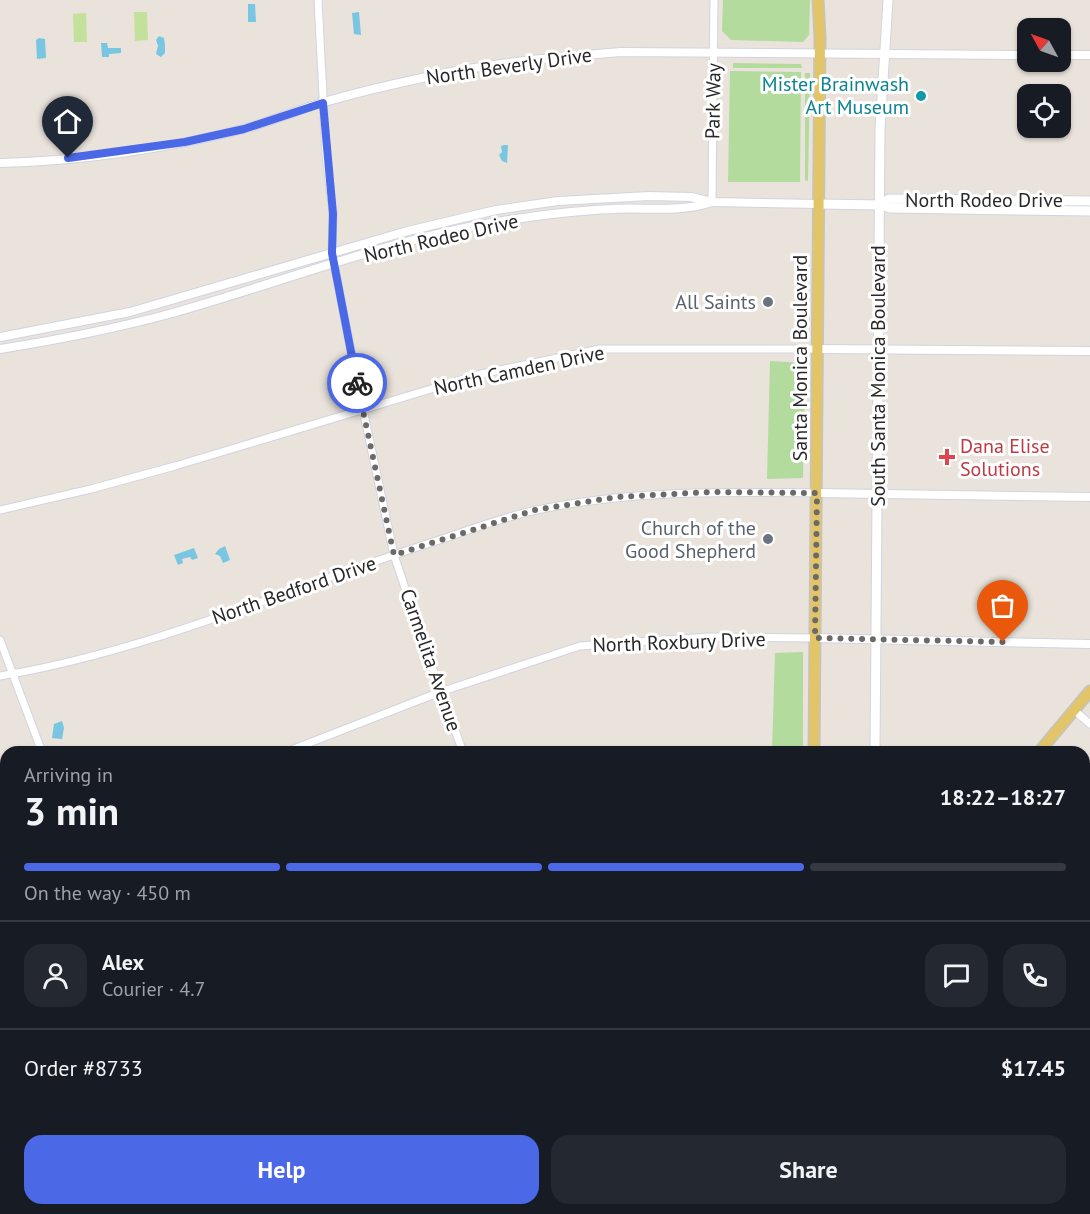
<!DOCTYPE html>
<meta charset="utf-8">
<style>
:root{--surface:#171b24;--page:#242831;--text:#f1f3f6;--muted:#9ea1a6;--line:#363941;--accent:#4b69e7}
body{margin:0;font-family:"PT Sans",sans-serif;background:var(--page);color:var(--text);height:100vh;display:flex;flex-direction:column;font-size:22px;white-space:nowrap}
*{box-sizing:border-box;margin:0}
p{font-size:20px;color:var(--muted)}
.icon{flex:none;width:33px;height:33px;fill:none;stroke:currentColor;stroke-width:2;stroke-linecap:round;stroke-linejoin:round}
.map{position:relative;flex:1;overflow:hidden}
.drawer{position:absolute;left:0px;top:746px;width:1090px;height:470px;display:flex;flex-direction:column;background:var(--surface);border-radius:18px 18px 0 0;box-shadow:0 2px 4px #0004}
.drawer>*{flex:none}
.needle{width:39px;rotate:310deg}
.buttons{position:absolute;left:1017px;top:18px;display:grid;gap:12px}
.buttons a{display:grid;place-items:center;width:54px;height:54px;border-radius:12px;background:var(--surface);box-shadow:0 2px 4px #0004;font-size:30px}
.pin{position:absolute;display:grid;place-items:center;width:51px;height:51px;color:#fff;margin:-62px -26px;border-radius:50% 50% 50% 0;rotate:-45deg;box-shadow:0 0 6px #0007}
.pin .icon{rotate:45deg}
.courier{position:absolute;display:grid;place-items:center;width:60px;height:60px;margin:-30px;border:4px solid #4b69e7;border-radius:50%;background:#fff;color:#222;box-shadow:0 2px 8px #0007}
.summary em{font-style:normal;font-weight:700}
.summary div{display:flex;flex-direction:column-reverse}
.summary{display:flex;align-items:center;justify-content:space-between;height:102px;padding:0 24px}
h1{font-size:39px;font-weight:700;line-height:45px}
.bar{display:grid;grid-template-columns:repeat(4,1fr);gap:9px 6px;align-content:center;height:72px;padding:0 24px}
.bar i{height:8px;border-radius:4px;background:var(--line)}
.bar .on{background:var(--accent)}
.bar p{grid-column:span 4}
.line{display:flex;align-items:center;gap:15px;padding:0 24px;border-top:2px solid var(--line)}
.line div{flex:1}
.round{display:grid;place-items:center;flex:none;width:63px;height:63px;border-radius:18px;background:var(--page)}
.primary-button{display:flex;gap:12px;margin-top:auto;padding:12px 24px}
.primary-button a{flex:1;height:69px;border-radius:18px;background:var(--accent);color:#fff;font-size:24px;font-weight:700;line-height:69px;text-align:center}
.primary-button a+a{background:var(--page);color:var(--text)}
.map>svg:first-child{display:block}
.green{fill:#b2db9d}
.pitch{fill:#c3e19a}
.water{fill:#78c6e2}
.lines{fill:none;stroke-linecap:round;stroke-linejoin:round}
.minor-casing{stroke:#d1d4e0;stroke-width:9}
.tertiary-casing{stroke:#d1d4e0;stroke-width:10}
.secondary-casing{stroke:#d1d4e0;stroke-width:11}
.primary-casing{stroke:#c3c3c3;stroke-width:13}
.minor{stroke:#fff;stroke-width:7}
.tertiary{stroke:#fff;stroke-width:8}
.secondary{stroke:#fff;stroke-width:9}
.primary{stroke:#e2c568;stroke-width:10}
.done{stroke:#6c6967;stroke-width:6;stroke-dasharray:0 10.8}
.route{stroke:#4b69e7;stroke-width:8}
.culture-dot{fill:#0f9aa8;stroke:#fff;stroke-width:2}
.worship-dot{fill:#6b7280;stroke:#fff;stroke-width:2}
.health-dot{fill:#e0444e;stroke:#fff;stroke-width:2}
.labels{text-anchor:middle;stroke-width:6;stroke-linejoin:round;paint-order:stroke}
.street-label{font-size:20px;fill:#282828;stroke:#fff}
.culture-label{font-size:20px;fill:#0d838f;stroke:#fff;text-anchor:end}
.worship-label{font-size:20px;fill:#5b616d;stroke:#fff;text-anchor:end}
.health-label{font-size:20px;fill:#be3a42;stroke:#fff;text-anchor:start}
</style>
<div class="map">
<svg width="1090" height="1214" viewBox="0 0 1090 1214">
<rect width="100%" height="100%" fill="#e9e3db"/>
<!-- green -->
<g class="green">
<path d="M723,0H810L809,35L803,42L731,40L722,31Z"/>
<path d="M733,63L801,64L802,68H733Z"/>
<path d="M730,71L801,72L800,182H728Z"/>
<path d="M805,73H810L808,181L805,180Z"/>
<path d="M770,361L805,363L803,478L767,479Z"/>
<path d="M803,652V751H772L775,653Z"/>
<path d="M593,1209H634L630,1214H594L591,1212Z"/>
</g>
<!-- pitch -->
<g class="pitch">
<path d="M134,12H147L148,40L135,41Z"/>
<path d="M86,13L87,42H74L73,14Z"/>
</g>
<!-- water -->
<g class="water">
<path d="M248,4H255L256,22H248Z"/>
<path d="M359,12L361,35L354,34L352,13Z"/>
<path d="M159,36L164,38C165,43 165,48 165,53L161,57L156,54L158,46L156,40Z"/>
<path d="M39,38L45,39L46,58L37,59L36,40Z"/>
<path d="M101,43H107L108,48H121V53L109,54V57H102Z"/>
<path d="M504,145H508L507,163L502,161L499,155L502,152L501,146Z"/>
<path d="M225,546L230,560L223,563L220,556L215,554L219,549Z"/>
<path d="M194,548L198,558L192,560L190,557L182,559L183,563L178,565L174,555Z"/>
<path d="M62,721L64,728L62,739L52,738L54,724Z"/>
</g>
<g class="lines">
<!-- minor casing -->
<g class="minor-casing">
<g id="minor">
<path d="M318,0L326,154L333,214L332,253L355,372L394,555L429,659L463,752"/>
<path d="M712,202L714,0"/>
<path d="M0,510L91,489L175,466L481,374L600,349H818"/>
<path d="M0,640L42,752"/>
<path d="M0,676C150,651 289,588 433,542C467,531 502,517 537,510C629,490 723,492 817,493"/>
<path d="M1074,710L1090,724"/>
<path d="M286,752L440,692L580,646L709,637L815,638"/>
<path d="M0,836L6,835"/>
<path d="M1084,879L1090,884"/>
<path d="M0,991L6,989"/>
<path d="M1084,1126L1090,1120"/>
<path d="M0,1170L6,1167"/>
<path d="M1084,1198L1090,1202"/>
<path d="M257,1209L260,1214"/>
<path d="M564,1209L572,1214"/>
<path d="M278,1214L286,1209"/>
<path d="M991,1214V1209"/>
<path d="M1011,1214L1015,1209"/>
</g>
</g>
<!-- tertiary casing -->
<g class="tertiary-casing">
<g id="tertiary">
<path d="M1060,55H1090"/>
<path d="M0,163C78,161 167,149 243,129C270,122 295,111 321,103C358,92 398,83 436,75C497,62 559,57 621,52L1028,55"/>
<path d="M0,337L130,312L404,232L496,210L558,201L649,196L691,197L712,202L819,204"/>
<path d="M0,349C57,340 113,329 169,314C269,286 367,248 469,227C517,218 564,211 613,209C645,207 680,213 712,202"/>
<path d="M818,349L1090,351"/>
<path d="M817,493L1090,497"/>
<path d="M815,638L1090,644"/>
<path d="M1084,1037L1090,1042"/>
</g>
</g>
<!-- secondary casing -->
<g class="secondary-casing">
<g id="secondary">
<path d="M819,204L880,205L890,208L1090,211"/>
<path d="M880,205L889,199L1090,201"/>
<path d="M875,752L880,129L888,0"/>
<path d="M873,1214V1209"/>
</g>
</g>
<!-- primary casing -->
<g class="primary-casing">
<g id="primary">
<path d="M814,752L820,37L818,0"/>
<path d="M1039,752L1090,691"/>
<path d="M647,1214L651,1209"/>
<path d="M810,1214V1209"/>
</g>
</g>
<!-- minor -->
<use href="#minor" class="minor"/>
<!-- tertiary -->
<use href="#tertiary" class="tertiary"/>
<!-- secondary -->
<use href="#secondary" class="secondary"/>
<!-- primary -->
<use href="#primary" class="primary"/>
</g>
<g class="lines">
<!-- done -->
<path class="done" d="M357,383L394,555L535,510L617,497L710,492L817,493L815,638L1003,642"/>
<!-- route -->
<path class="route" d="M68,158L185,142L244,129L323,103L333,214L332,253L357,383"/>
</g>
<!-- markers -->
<circle class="culture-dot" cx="921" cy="96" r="6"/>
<g class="worship-dot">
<circle cx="768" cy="302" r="6"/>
<circle cx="768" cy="539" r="6"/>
</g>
<path class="health-dot" d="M944 448h6v6h6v6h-6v6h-6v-6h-6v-6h6z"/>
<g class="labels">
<!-- street labels -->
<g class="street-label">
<text transform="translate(509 66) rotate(-8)" y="7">North Beverly Drive</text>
<text transform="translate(713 101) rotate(-89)" y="7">Park Way</text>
<text x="984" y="207">North Rodeo Drive</text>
<text transform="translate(441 238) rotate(-13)" y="7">North Rodeo Drive</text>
<text transform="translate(800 358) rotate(-90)" y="7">Santa Monica Boulevard</text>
<text transform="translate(519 370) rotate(-12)" y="7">North Camden Drive</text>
<text transform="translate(878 376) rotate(-90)" y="7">South Santa Monica Boulevard</text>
<text transform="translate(294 590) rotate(-19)" y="7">North Bedford Drive</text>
<text transform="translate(679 642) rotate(-2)" y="7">North Roxbury Drive</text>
<text transform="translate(431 660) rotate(71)" y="7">Carmelita Avenue</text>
</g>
<!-- culture labels -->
<g class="culture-label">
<text x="909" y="91">Mister Brainwash<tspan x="909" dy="23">Art Museum</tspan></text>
</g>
<!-- worship labels -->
<g class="worship-label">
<text x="756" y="309">All Saints</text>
<text x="756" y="535">Church of the<tspan x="756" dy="23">Good Shepherd</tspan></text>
</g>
<!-- health labels -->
<g class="health-label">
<text x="960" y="453">Dana Elise<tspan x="960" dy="23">Solutions</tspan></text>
</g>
</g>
</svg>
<div class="buttons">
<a><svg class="needle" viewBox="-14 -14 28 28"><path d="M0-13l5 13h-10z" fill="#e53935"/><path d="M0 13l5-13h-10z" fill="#9ea1a6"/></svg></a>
<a><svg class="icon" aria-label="locate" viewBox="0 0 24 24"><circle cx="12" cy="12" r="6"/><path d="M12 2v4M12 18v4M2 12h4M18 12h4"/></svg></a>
</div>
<div class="pin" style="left:1003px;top:642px;background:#ea580c"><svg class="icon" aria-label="bag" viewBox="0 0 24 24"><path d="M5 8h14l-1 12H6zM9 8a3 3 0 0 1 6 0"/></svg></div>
<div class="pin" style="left:68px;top:158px;background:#1f2937"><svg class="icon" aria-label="home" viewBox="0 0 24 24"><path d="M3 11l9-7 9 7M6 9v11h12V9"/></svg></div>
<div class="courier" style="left:357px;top:383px"><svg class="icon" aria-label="bike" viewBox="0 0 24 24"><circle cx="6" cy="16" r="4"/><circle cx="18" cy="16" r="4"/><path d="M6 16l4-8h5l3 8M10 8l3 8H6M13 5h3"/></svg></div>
<section class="drawer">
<div class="summary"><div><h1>3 min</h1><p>Arriving in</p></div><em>18:22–18:27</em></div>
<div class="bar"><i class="on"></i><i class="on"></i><i class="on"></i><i></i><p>On the way · 450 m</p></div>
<div class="line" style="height:108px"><a class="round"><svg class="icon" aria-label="person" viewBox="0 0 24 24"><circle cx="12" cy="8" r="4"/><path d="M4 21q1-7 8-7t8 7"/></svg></a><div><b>Alex</b><p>Courier · 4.7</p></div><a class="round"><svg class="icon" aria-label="chat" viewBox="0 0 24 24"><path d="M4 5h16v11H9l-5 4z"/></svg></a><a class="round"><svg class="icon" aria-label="phone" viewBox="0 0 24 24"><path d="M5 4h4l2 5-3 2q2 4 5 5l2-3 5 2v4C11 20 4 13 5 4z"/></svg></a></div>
<div class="line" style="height:78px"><div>Order #8733</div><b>$17.45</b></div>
<div class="primary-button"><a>Help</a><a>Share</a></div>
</section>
</div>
